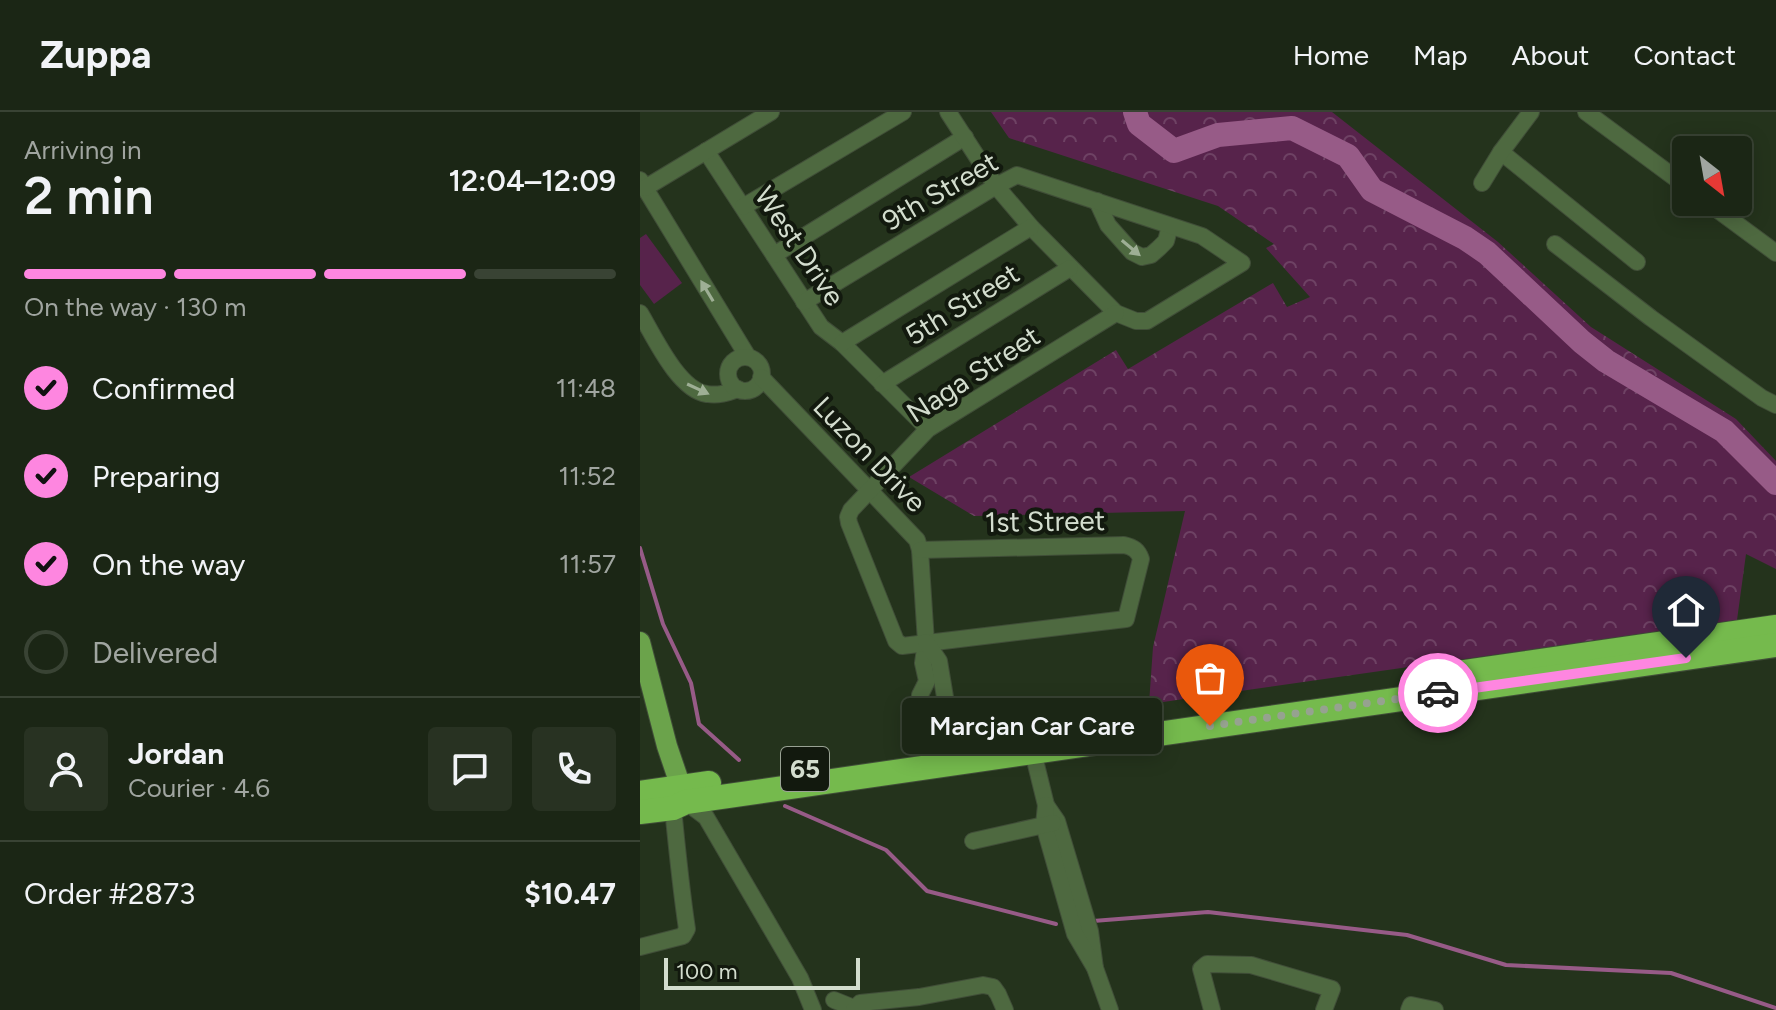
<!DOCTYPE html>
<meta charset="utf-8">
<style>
:root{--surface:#1b2615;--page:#283222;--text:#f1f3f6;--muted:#a0a5a0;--line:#394334;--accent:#fe86e0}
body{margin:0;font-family:Figtree,sans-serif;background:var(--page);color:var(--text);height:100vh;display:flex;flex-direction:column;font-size:30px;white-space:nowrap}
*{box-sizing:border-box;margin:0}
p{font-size:26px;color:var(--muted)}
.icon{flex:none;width:44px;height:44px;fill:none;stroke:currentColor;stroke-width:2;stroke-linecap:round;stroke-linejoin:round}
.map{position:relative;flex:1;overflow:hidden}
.drawer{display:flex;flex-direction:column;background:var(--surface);width:640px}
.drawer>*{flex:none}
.needle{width:52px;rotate:149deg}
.buttons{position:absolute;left:1032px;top:24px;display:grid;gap:16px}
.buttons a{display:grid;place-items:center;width:80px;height:80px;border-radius:8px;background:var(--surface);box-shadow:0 4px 20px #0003,0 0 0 2px var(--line);font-size:40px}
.scale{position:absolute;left:24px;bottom:20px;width:196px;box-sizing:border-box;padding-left:8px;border:4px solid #d3ddce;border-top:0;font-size:22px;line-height:28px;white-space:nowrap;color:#d3ddce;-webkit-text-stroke:6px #12190e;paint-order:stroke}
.pin{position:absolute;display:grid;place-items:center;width:68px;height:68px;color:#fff;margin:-82px -34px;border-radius:50% 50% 50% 0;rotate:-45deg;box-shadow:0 0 8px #0007}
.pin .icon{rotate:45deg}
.courier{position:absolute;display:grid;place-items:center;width:80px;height:80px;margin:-40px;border:6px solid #fe86e0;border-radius:50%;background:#fff;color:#222;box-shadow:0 2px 10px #0007}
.bubble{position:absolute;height:56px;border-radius:8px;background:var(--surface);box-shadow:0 4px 20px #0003,0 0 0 2px var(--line);font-size:26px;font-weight:600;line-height:56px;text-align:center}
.headline em{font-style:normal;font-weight:600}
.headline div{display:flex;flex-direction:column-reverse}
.headline{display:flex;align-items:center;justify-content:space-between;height:136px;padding:0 24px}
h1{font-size:52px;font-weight:600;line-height:60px}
.bar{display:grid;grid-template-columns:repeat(4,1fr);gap:12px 8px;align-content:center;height:96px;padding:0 24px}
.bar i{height:10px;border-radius:6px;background:var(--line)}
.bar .selected{background:var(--accent)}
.bar p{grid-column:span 4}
.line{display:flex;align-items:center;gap:20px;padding:0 24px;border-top:2px solid var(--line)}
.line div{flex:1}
.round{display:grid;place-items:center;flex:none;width:84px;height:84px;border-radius:8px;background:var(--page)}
ol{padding:0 24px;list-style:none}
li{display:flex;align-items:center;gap:24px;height:88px}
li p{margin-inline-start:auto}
li .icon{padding:8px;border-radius:50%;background:var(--accent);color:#111;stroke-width:4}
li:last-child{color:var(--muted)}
li i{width:44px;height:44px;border:4px solid var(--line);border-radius:50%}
header{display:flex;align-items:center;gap:48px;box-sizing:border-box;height:112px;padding:0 40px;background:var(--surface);border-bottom:2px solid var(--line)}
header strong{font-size:38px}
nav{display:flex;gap:44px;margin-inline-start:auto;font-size:28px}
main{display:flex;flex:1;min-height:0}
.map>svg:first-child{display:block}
.forest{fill:url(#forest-crowns)}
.pitch{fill:#57234b}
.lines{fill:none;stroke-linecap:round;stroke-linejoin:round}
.stream{stroke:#975b87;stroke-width:4}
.river{stroke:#975b87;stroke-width:24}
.minor-casing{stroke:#404e38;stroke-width:18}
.major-casing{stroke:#404e38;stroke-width:22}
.highway-casing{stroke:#404e38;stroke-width:26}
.minor{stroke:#4e6940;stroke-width:16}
.major{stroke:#6ba34b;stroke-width:20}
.highway{stroke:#75ba4d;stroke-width:24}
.oneway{fill:#9eaf95}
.done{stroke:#96a290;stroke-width:8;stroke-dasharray:0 14.4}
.route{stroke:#fe86e0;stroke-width:10}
.labels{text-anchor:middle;stroke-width:8;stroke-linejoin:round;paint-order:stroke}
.shield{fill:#12190e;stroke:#99a294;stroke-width:2}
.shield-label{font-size:26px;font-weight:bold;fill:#d3ddce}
.street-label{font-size:28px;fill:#d3ddce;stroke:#12190e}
</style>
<header>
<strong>Zuppa</strong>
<nav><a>Home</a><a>Map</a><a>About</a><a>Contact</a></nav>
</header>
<main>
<section class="drawer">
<div class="headline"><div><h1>2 min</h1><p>Arriving in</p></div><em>12:04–12:09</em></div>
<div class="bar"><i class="selected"></i><i class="selected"></i><i class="selected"></i><i></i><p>On the way · 130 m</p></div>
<ol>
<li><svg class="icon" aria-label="check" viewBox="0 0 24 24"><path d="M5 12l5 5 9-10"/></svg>Confirmed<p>11:48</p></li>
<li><svg class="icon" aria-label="check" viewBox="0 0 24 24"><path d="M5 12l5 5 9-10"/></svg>Preparing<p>11:52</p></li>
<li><svg class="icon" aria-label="check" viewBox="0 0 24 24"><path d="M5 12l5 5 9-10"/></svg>On the way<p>11:57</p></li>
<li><i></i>Delivered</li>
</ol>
<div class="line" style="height:144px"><a class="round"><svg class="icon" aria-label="person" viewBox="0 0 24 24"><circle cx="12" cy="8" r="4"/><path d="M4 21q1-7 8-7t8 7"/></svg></a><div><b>Jordan</b><p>Courier · 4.6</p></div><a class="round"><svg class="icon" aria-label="chat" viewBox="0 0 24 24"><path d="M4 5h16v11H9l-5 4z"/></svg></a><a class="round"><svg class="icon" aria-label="phone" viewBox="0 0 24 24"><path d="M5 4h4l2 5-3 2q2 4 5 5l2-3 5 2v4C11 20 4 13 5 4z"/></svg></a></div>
<div class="line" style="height:104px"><div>Order #2873</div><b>$10.47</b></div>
</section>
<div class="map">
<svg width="1136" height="898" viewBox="0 0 1136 898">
<defs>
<pattern id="forest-crowns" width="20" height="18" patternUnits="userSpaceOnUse" patternTransform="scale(2)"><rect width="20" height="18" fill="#57234b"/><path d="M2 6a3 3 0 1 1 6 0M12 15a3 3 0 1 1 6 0" fill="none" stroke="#6e4264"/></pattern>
</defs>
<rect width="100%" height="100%" fill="#24331c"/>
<!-- forest -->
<path class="forest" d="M351,0H692L858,130L951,215L1096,307L1136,349V457L1106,442L1097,508L509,592L513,535L545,399L334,404L269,365L476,238L488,257L633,171L647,195L670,185L626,136L634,132L578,94L369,26Z"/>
<!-- pitch -->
<path class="pitch" d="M6,122L42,171L14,192L0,173V126Z"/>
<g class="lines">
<!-- stream -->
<g class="stream">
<path d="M0,436L23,512L51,571L59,612L99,648"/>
<path d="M145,694L246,738L287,779L416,812"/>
<path d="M453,809L568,800L767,823L866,853L1031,861L1136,896"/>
</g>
<!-- river -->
<path class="river" d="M495,0L499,12L534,39L578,23L652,16L708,44L732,78L825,126L847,141L942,230L966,249L1084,319L1136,371"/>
<!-- minor casing -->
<g class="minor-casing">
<g id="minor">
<path d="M946,0L1046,74"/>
<path d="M66,39L181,215L202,231L288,317"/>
<path d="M861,40L997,150"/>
<path d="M0,68L108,245"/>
<path d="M842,71L861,40L891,0"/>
<path d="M5,76L131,0"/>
<path d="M457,89L468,113L492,140L502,145L511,143L519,136L526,129L530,114"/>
<path d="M1067,90L1136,141"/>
<path d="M103,95L263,0"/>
<path d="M915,132L1011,206L1122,286L1136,293"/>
<path d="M134,143L325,25"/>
<path d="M164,190L356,74L377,63L562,124L602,151L507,209H496L476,201L391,115L356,74L308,0"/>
<path d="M0,201C14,224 38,278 67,282C78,284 87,281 98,277"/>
<path d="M202,231L391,115"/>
<circle cx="105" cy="262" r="17"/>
<path d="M121,265L277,428L280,438L286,530L283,551L287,569L280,583L279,592L284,608L291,655"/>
<path d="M242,272L430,156"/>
<path d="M280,438L484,433C493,435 498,438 501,447L486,507L262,534L256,529L209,411L208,405L211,398L288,317L476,201"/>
<path d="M286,530L299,549L316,651"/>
<path d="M389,624L406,693L417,709L450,819L455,856"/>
<path d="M46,690L66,705L160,866L173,898"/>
<path d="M406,693L404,713L435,822L455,856L470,898"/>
<path d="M333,729L413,711"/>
<path d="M0,835L43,824L47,817C41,777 37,737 33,696"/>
<path d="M194,888L214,896"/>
<path d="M214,898L220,891L279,885L343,873L353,875L358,882L365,898"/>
<path d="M572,898L561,857L567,852L611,853L692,877L684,898"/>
<path d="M769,898L771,893L795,898"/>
</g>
</g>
<!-- major casing -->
<g class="major-casing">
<path id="major" d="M0,530L27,634L46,690"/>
</g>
<!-- highway casing -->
<g class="highway-casing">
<g id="highway">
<path d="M818,561L1136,515"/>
<path d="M0,681L69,671"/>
<path d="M0,700L33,696L46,690L1136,533"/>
</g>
</g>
<!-- minor -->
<use href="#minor" class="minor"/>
<!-- major -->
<use href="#major" class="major"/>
<!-- highway -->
<use href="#highway" class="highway"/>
</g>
<!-- one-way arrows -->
<defs><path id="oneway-solid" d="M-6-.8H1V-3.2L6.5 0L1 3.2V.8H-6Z" transform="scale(2)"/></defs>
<g class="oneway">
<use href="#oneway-solid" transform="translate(491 136) rotate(40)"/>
<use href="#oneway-solid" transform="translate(67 179) rotate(-121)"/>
<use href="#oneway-solid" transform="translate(58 277) rotate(25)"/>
</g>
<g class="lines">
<!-- done -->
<path class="done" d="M570,614L798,581"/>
<!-- route -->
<path class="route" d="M798,581L1046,546"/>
</g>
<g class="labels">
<!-- shield labels -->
<rect class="shield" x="141" y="635" width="48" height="44" rx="6"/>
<g class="shield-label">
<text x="165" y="666">65</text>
</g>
<!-- street labels -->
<g class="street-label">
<text transform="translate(300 79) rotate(-30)" y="10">9th Street</text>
<text transform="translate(160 134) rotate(56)" y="10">West Drive</text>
<text transform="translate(322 192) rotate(-32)" y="10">5th Street</text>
<text transform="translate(333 262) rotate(-33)" y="10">Naga Street</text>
<text transform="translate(230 342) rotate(46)" y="10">Luzon Drive</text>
<text transform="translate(405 409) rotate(-1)" y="10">1st Street</text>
</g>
</g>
</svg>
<div class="buttons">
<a><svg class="needle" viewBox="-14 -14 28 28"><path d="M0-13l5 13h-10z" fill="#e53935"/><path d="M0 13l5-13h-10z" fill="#a0a5a0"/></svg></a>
</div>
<div class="scale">100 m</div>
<div class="pin" style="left:570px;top:614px;background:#ea580c"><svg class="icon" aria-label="bag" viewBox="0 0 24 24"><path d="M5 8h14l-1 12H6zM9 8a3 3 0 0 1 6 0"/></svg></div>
<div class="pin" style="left:1046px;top:546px;background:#1f2937"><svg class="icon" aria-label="home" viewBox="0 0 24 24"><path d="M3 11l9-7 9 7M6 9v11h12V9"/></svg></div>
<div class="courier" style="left:798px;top:581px"><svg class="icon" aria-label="car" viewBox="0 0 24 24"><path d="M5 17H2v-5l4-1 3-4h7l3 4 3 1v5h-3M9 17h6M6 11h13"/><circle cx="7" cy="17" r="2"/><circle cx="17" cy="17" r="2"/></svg></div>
<div class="bubble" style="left:262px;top:586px;width:260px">Marcjan Car Care</div>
</div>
</main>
